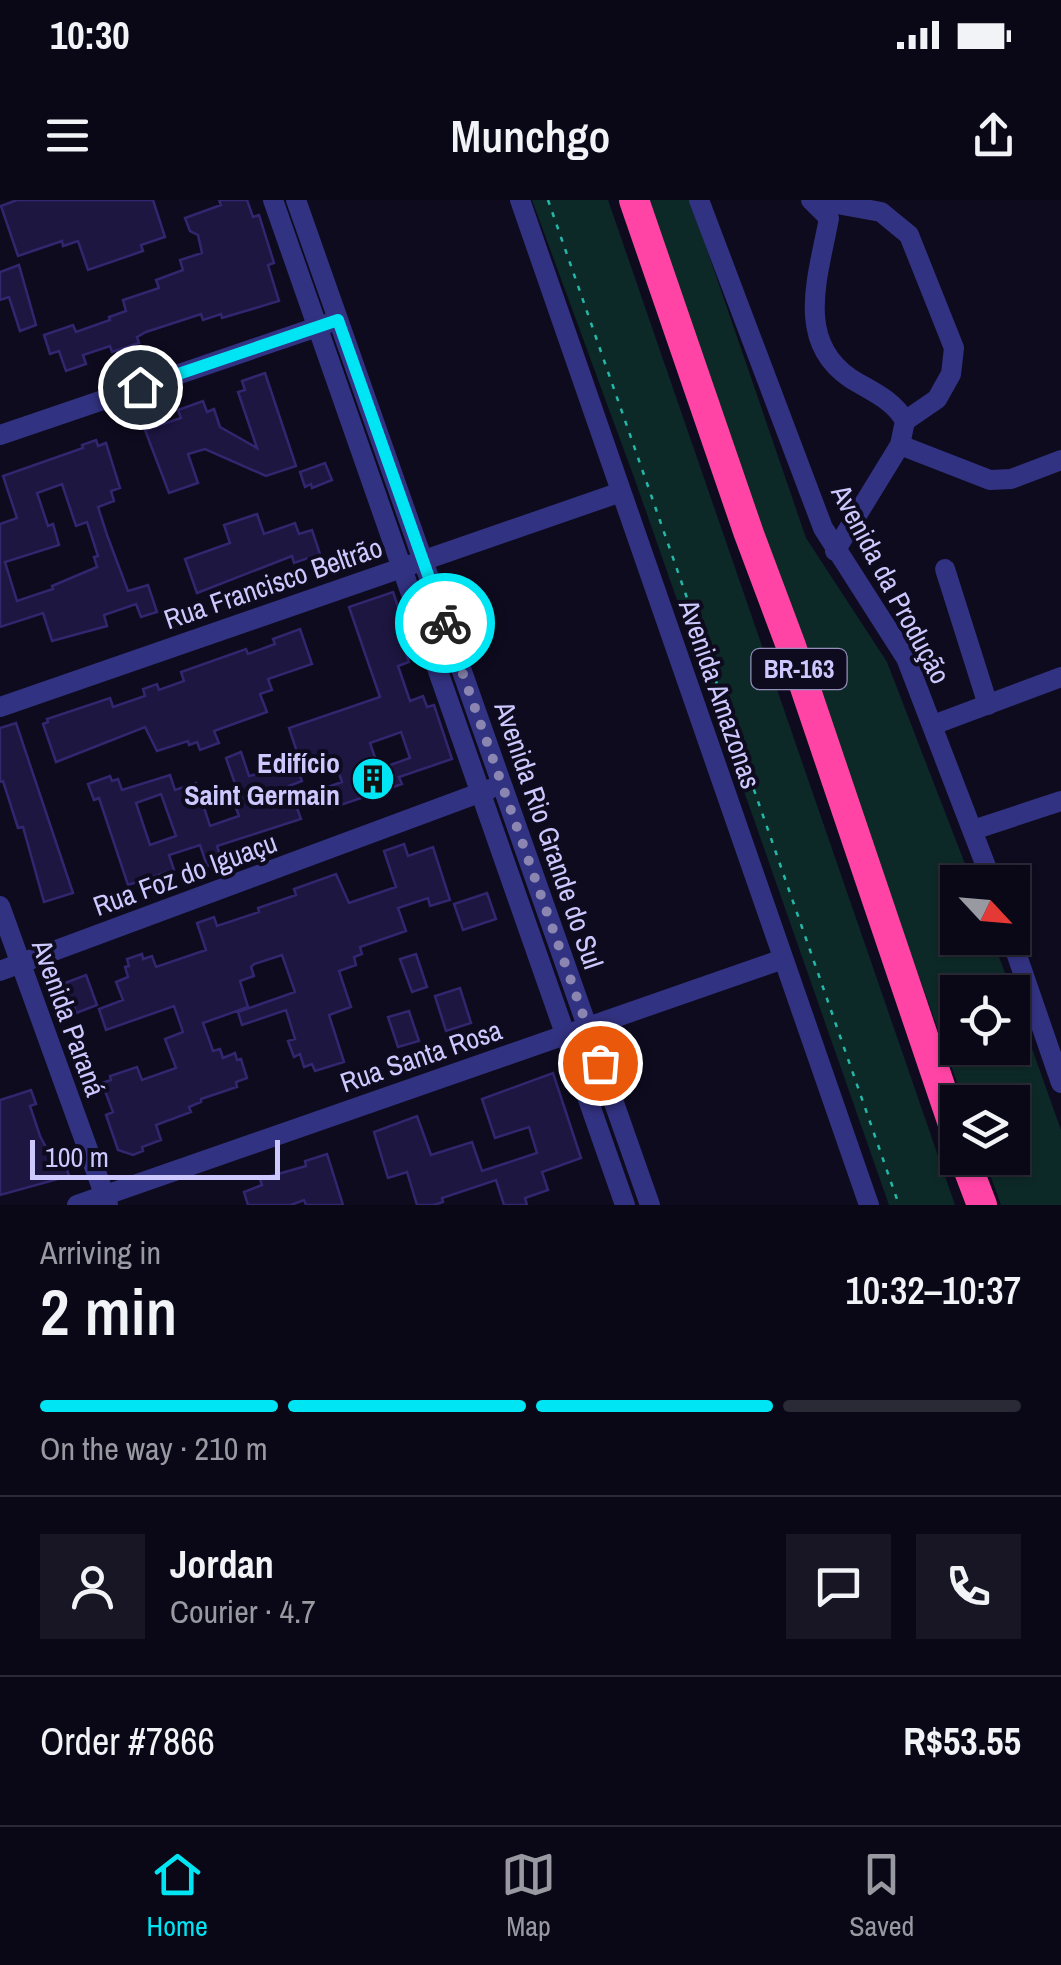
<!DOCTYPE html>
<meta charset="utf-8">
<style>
:root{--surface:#0a0817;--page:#181624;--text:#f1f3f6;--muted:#999aa1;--line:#2a2936;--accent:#00e5f4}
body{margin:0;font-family:"Archivo Narrow",sans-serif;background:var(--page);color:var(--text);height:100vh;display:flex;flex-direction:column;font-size:38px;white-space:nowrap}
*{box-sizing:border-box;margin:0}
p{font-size:32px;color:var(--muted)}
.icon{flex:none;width:55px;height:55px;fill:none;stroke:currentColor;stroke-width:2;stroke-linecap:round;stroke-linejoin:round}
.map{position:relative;height:1005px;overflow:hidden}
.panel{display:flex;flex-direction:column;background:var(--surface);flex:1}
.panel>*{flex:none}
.needle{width:65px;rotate:116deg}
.controls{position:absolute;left:940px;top:665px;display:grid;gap:20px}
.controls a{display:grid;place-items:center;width:90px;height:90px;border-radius:0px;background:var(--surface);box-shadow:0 2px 8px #0004,0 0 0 2px var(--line);font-size:50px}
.scale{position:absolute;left:30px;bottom:25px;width:250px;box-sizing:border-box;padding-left:10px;border:5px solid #cdc9ff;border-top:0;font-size:28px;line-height:35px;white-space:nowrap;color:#cdc9ff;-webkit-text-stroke:8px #0e0b1f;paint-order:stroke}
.pin{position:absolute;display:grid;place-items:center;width:85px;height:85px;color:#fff;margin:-42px;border:5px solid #fff;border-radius:50%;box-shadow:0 2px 10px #0007}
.courier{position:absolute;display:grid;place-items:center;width:100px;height:100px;margin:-50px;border:8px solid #00e5f4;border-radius:50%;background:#fff;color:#222;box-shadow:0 2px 12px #0007}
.summary em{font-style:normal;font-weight:600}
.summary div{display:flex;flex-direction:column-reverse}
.summary{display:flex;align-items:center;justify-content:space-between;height:170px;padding:0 40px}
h1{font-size:65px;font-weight:600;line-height:75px}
.bar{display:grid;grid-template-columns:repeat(4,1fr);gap:15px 10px;align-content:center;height:120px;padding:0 40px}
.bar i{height:12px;border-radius:8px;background:var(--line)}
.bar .active{background:var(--accent)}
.bar p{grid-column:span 4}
.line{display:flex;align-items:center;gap:25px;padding:0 40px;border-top:2px solid var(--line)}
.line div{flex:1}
.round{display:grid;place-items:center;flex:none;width:105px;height:105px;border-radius:0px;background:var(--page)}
.status{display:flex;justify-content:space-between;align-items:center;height:70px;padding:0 50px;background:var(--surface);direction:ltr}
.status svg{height:28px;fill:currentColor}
header{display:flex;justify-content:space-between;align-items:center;height:130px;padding:0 40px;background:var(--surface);font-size:45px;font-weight:600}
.dock{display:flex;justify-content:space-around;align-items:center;height:140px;border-top:2px solid var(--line);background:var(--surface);font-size:28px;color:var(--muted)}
.dock a{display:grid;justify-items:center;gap:5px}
.dock .active{color:var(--accent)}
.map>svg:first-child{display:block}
.green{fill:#0d2927}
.building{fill:#1d1641;stroke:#32266f;stroke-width:2.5;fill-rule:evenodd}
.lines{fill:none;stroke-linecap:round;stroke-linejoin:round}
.path{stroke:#25b7a9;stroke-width:2.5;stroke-dasharray:5 8;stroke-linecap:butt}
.minor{stroke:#323282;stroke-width:20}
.highway{stroke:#ff44a5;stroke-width:30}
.done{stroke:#8a86b1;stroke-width:10;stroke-dasharray:0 18}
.route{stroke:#00e5f4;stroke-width:12}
.labels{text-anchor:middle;stroke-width:8;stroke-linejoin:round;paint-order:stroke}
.shield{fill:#0e0b1f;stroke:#9490bc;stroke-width:2.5}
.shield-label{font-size:25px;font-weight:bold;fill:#cdc9ff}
.street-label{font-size:28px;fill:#cdc9ff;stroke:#0e0b1f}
.poi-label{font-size:28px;font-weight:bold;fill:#cdc9ff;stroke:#0e0b1f;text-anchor:end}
</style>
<div class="status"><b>10:30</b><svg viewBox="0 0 49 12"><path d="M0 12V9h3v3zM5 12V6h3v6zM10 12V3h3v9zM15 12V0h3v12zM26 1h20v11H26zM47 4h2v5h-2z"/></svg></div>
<header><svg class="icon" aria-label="menu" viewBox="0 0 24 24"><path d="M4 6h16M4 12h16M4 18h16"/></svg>Munchgo<svg class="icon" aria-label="share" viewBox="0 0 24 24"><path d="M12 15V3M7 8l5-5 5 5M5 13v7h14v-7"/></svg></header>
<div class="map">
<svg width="1061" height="1005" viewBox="0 0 1061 1005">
<rect width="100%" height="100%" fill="#0e0b1f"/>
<!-- green -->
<g class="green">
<path d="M532,0H608L955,1005H889L635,280Z"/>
<path d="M647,0H690L806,338L887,462L972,682H958V738H992L1012,792H958V848H1012L1013,795L1061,930V1005H1001L984,958H1012V902H964L792,422Z"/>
</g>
<!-- building -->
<g class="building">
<path d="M17,0H153L165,37L141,45L143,51L88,70L78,41L63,46L62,41L18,56L1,6Z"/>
<path d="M219,0H247L253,17L259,15L274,63L268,65L279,101L222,118L221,114L203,120L201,114L146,132L137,137L139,143L112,152L110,146L83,155L86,164L66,171L59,151L50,154L44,135L73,125L76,132L110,120L109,117L126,111L123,100L159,88L156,80L183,70L180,60L202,53L198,35L190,31L185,18L221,5Z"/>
<path d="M19,65L36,125L20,131L9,97L0,100V72Z"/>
<path d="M265,173L296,266L266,276L205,249L188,254L198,283L169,293L145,230L181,218L178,210L203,201L207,212L214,209L220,227L257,248L238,192L245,190L242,181Z"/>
<path d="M96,240L98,246L106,243L120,288L111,291L114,301L98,307L107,335L128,391L148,385L157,412L141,417L136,404L104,415L107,426L52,441L43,413L0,427V324L17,318L3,276L83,248L82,245ZM62,284L76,326L87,322L98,356L94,357L97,367L52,386L53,389L17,401L5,362L59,345L53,324L48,326L37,293Z"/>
<path d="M325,263L332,280L312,288L311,284L305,287L300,272Z"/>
<path d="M257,314L264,334L295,323L299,334L312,330L320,354L294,363L292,356L197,393L185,359L230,343L224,325Z"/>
<path d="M393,392L409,439L402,441L409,462L398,466L410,501L423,496L427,507L434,505L452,559L399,577L402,584L332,608L325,588L342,582L333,556L302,567L289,528L380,497L349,407ZM401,532L410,558L379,569L370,543Z"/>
<path d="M300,429L312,464L268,479L272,490L260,494L267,512L214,531L219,543L200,550L197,542L189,545L188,541L157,551L145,527L56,562L43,524L48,522L47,519L110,498L113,507L145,496L143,489L157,484L159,490L184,481L181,472L246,449L248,454L275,444L273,439Z"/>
<path d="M16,523L73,693L44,702L23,627L18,628L3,581L0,582V528Z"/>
<path d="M241,552L249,576L296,564L302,581L289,586L301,619L217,646L222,661L207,666L200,645L169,655L174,670L128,685L99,598L94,600L88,584L110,576L112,581L118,579L122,590L170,575L175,590L196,583L210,626L239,616L232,597L239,595L226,558ZM161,594L176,636L150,645L136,603Z"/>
<path d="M404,644L408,656L433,647L450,700L430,706L428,698L398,708L406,731L360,747L362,754L354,757L356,765L339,771L351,807L329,815L344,862L315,871L312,864L304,867L300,854L294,857L288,841L295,839L286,810L242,825L238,812L295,792L282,755L254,764L251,767L254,776L240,781L248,807L203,823L213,851L220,849L223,858L235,853L237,860L241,859L247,878L236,882L237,887L201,899V902L189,907L191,912L156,925L161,940L142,947L143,951L133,955L118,950L106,915L113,912L102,883L111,880L110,876L137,867L142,880L176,868L165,839L183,832L174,806L106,830L99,809L123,800L116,782L128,777L125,767L129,766L127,759L142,754L143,759L152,756L156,767L206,750L197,723L214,717L217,726L259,712L258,708L296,695L294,689L336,674L349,703L396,687L384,651Z"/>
<path d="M487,693L496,719L463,730L454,704Z"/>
<path d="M416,754L427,787L412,792L400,759Z"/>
<path d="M86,775L97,805L76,813L74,805L66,808L57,786Z"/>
<path d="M460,788L471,823L446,831L435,796Z"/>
<path d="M409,811L419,841L398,847L388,817Z"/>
<path d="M553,873L581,958L542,972L548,990L525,998L527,1005H504L496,980L442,998L443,1002L434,1005H417L407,972L388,978L374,932L417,916L431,955L472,942L482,971L537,953L529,927L495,938L482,899Z"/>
<path d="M31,890L36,904L30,906L40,936L48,951L60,947L69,976L0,995V900Z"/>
<path d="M327,954L343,1005H306L304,1000L291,1005H248L244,992L262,985L260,979L306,966L305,961Z"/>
</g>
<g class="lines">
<!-- path -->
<path class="path" d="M548,0L899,1005"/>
<!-- minor -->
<g class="minor">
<path d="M273,0L625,1005"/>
<path d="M296,0L650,1005"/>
<path d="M520,0L869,1005"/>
<path d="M699,0L823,328L906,458L992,682"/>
<path d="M811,0L829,18C819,74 794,140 850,178C870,191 893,199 905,221L900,245L835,351"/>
<path d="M815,0L881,12L909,35L954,148L951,174L937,199L905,221"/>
<path d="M0,235L326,124"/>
<path d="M900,245L990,280L1011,279L1061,260"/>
<path d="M945,369L988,505"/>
<path d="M0,507L621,292"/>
<path d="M933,525L1061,477"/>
<path d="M973,630L1061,601"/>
<path d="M0,706L108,1005"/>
<path d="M1011,738L1061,883"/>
<path d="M0,771L490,589"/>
<path d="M77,1005L783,759"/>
</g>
<!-- highway -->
<g class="highway">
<path d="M634,0L749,334L791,446L958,939"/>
<path d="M964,958L982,1005"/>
</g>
</g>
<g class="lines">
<!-- done -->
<path class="done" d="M445,423L600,863"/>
<!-- route -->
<path class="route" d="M140,187L338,120L445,423"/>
</g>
<!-- icons -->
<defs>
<g id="building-disc" transform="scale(2.25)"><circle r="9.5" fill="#00e5f4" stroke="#0e0b1f"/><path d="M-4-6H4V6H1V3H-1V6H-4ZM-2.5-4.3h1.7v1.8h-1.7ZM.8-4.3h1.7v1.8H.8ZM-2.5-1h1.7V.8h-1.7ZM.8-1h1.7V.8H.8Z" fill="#111"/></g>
</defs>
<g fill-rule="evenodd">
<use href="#building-disc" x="373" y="579"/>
</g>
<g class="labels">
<!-- shield labels -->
<rect class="shield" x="751.5" y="449" width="95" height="40" rx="8"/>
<g class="shield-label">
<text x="799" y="478">BR-163</text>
</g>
<!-- street labels -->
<g class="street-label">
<text transform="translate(273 383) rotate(-19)" y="10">Rua Francisco Beltrão</text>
<text transform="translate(891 384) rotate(62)" y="10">Avenida da Produção</text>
<text transform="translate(720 494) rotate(71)" y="10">Avenida Amazonas</text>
<text transform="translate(549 635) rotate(71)" y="10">Avenida Rio Grande do Sul</text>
<text transform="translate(185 674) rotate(-20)" y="10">Rua Foz do Iguaçu</text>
<text transform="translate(69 818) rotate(70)" y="10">Avenida Paraná</text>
<text transform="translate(421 856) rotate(-19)" y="10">Rua Santa Rosa</text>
</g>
<!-- poi labels -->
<g class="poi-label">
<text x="340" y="573">Edifício<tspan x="340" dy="32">Saint Germain</tspan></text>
</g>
</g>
</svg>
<div class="controls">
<a><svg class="needle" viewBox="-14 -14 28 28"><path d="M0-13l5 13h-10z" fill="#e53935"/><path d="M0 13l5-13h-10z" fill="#999aa1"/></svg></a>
<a><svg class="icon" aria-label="locate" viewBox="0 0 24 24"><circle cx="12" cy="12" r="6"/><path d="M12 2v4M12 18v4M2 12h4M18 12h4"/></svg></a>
<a><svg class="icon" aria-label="layers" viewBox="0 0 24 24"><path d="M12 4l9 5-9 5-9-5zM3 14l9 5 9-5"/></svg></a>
</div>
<div class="scale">100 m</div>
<div class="pin" style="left:600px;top:863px;background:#ea580c"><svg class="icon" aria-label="bag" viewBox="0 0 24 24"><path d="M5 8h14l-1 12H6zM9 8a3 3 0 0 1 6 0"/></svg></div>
<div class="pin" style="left:140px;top:187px;background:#1f2937"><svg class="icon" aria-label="home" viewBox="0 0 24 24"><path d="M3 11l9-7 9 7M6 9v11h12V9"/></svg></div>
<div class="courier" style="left:445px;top:423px"><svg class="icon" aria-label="bike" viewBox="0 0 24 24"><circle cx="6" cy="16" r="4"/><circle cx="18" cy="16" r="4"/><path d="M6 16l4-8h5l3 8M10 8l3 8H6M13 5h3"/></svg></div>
</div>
<section class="panel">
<div class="summary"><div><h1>2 min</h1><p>Arriving in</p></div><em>10:32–10:37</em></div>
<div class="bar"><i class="active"></i><i class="active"></i><i class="active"></i><i></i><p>On the way · 210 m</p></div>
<div class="line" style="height:180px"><a class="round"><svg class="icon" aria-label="person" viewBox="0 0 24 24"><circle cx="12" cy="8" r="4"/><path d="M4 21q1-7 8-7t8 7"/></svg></a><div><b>Jordan</b><p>Courier · 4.7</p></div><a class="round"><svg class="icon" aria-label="chat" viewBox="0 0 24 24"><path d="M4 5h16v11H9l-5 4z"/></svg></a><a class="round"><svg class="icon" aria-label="phone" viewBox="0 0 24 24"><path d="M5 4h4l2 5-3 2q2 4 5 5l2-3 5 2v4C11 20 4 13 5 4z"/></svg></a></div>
<div class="line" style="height:130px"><div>Order #7866</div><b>R$53.55</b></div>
</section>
<nav class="dock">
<a class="active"><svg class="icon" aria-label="home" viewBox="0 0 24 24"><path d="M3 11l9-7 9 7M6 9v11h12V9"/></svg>Home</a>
<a><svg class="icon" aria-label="map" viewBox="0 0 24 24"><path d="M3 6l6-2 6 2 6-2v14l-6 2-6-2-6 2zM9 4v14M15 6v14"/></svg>Map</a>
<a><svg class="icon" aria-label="saved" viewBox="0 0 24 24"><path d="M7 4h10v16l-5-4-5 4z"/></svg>Saved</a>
</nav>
